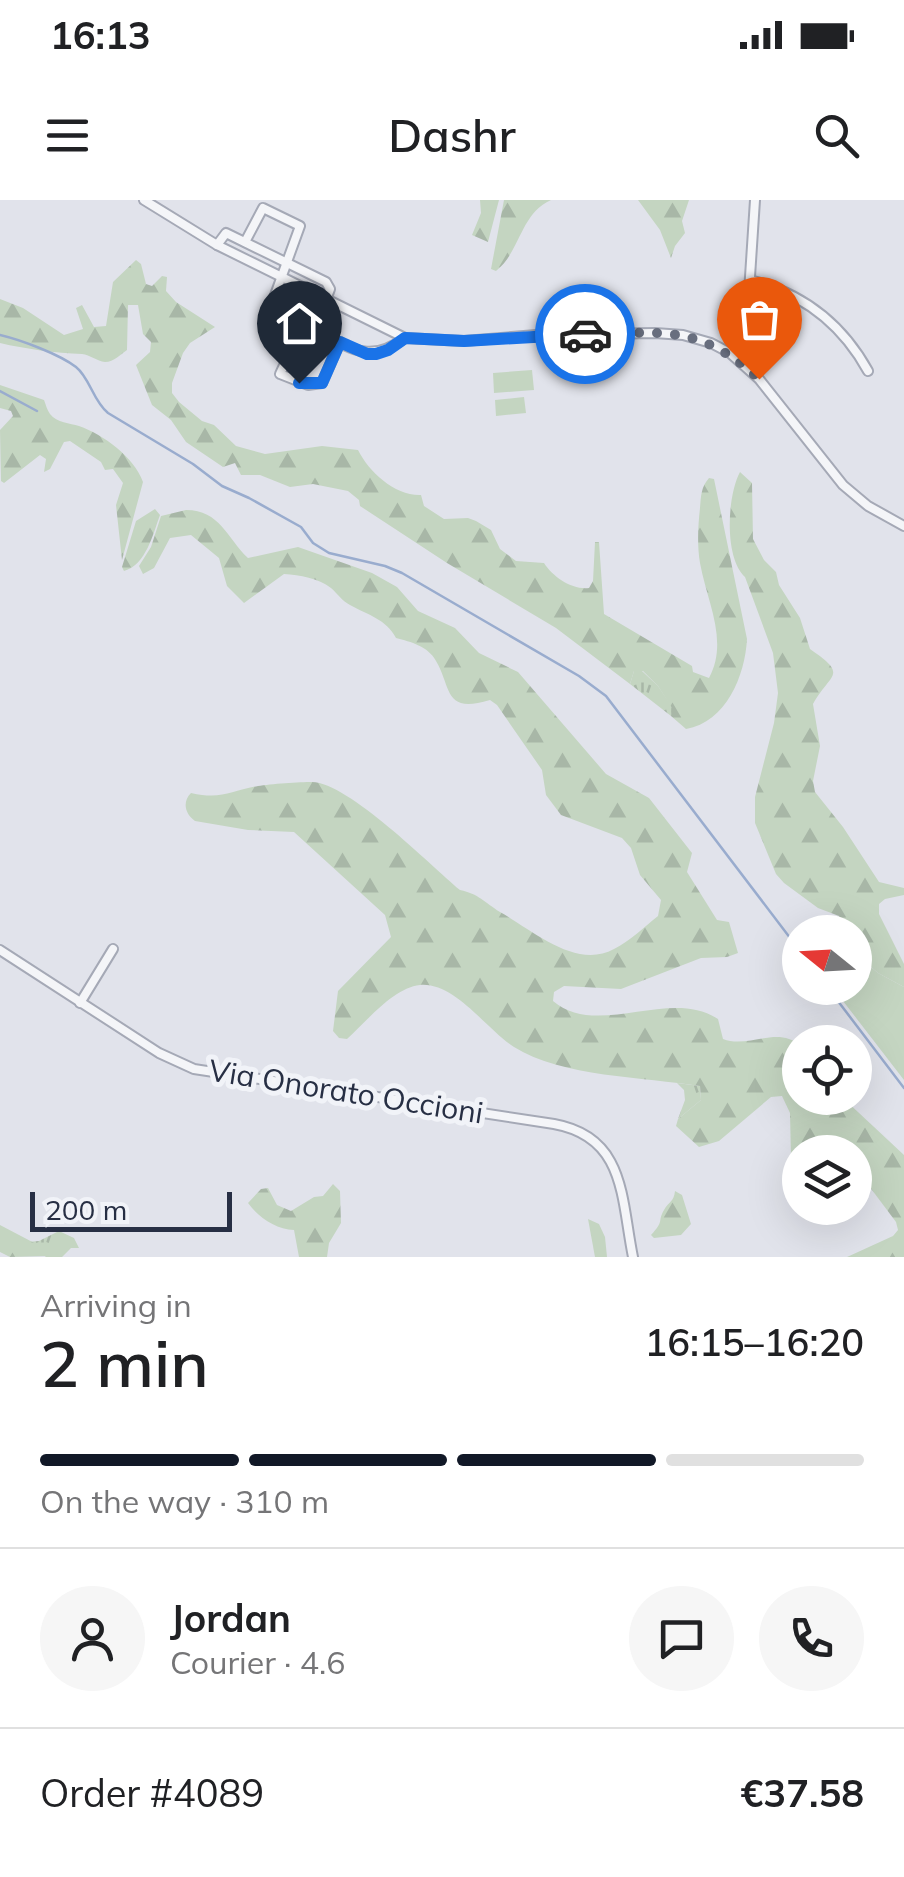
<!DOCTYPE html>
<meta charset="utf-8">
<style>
:root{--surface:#fff;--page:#f6f6f6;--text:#202124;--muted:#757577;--line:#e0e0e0;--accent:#111827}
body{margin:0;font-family:Mulish,sans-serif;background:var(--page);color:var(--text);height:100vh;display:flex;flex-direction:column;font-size:38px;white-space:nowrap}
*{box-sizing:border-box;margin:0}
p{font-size:32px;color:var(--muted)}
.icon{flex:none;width:55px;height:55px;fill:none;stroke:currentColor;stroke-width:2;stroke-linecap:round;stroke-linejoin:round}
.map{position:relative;height:1057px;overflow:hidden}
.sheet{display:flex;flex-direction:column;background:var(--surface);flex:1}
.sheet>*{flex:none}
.needle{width:65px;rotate:288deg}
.buttons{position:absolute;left:782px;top:715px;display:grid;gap:20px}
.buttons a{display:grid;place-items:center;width:90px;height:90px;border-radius:50%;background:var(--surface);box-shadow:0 10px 40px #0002;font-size:50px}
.scale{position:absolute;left:30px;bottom:25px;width:202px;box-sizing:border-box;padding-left:10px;border:5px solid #272f44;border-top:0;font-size:28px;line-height:35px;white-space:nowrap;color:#272f44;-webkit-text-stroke:8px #f1f3f8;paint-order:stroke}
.pin{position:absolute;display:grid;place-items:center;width:85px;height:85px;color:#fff;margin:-102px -42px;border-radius:50% 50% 50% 0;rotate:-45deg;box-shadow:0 0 10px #0007}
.pin .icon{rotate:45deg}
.courier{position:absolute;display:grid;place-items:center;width:100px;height:100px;margin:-50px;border:8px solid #1a73e8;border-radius:50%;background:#fff;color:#222;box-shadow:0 2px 12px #0007}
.headline em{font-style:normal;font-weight:600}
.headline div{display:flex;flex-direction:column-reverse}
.headline{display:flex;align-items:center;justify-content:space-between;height:170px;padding:0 40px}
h1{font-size:65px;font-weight:600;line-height:75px}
.bar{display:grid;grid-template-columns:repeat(4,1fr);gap:15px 10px;align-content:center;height:120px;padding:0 40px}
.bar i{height:12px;border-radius:8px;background:var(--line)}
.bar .current{background:var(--accent)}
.bar p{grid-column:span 4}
.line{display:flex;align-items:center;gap:25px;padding:0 40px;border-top:2px solid var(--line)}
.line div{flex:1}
.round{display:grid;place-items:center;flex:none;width:105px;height:105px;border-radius:52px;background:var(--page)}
.status{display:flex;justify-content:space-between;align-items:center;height:70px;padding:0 50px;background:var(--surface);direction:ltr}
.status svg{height:28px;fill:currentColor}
header{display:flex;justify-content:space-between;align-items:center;height:130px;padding:0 40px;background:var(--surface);font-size:45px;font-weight:600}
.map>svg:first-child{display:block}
.grass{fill:url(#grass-tufts)}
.forest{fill:url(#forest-firs)}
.pitch{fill:#c4d5c1}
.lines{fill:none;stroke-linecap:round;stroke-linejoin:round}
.stream{stroke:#99acce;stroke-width:2.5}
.minor-casing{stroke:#a5a9b6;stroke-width:12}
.minor{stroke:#f4f5f8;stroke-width:8}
.done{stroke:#686e7e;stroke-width:10;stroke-dasharray:0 18}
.route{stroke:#1a73e8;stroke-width:12}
.labels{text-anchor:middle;stroke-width:10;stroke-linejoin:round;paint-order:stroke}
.street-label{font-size:30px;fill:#272f44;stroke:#f1f3f8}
</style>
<div class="status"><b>16:13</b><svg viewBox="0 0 49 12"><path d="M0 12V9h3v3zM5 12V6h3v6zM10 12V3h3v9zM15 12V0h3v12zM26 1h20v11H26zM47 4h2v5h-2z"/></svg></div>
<header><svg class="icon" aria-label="menu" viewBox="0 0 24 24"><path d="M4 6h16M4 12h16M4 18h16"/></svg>Dashr<svg class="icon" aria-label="search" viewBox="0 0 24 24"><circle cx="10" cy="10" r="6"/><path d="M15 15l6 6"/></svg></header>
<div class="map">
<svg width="904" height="1057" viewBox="0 0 904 1057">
<defs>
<pattern id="grass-tufts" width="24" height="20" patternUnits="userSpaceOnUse" patternTransform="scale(2.5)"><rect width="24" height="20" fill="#c4d5c1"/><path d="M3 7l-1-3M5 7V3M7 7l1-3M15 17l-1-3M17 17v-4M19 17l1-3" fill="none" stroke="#a8b7a7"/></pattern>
<pattern id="forest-firs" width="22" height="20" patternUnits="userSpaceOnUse" patternTransform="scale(2.5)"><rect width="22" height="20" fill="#c4d5c1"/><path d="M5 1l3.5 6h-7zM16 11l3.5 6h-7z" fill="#a8b7a7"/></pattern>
</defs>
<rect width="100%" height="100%" fill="#e1e3eb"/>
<!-- grass -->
<g class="grass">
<path d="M281,84L322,103L312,126L300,127L275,106Z"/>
<path d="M634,471H642L658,486L673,508L671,516L630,484Z"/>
<path d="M677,883L700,886L701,900L678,919L685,900L684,890Z"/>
<path d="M588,1019L599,1024L605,1037L607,1057H595Z"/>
<path d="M59,1031L74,1038L79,1048H71L62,1057H46L27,1042L39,1041Z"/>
</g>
<!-- forest -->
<g class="forest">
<path d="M480,0H499L488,42L472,35L481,13Z"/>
<path d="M504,0H551C520,14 521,51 496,71L491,69Z"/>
<path d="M638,0H689L682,21L685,33L675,46L671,58L660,30Z"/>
<path d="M136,60L141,64L146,84L152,86L162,76L167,77L166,91L176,102L215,127L190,143L183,153L172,183V193L179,202L202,221L214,225L236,246L265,254L322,246L358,250C369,272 395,296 421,295L424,306L444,319L468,318L476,321L491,330L500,349L516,361L544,363C553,377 572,390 589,388L593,381L595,342H599L604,414L692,466L693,472L709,478C729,441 707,402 700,363C697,345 698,326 700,308C701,296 701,287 709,278L714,279L747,439C745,476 726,522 686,529L671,516L672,508L658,486L643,471H634L630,484L556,428L447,363L360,306L359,300L348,291L313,284L290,287L260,275H241L235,263L223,267L186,242L171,220L152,205L136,165L150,152L151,142L143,134L138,105H128L127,150C121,154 114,162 105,162C97,161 90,155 82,154C56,153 25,149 0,143V99L23,108L64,135L83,129L76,108L82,105L94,127L106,126L113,82Z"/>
<path d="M0,185L44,200C46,205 47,210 50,214C57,223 70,223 79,226C104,235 134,257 143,282L122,360L116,305L123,283L113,269L105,270L101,262L70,241L64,242L50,269L44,272L46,259L40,255L4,283L1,281L0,230L13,216L11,211L0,208Z"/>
<path d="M740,272L752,283L753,339L764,360L776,372L779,385L800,418L810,449C849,476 831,472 813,504L820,546L813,581L815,592L843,627L879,682L904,688V695L885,699L879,704V714L904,764V787L878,773L855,753V732H845L839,716L818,708L784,683L776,674L755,623V597L774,523L778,493L773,453L745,377C724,358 727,296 740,272Z"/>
<path d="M155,309L160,315C153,334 146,365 124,371L122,367L136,321Z"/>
<path d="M186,310C220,310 227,338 248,358L298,347L372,373L397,387L418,411L455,428L479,453L518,472L606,574L649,598L692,653L687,672L717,720L729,722L738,753L727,757L701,758L621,789L564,786L554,792L553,801C597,839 670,787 718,819L723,839C748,849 779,825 800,846V898H843L904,955V1057H847L893,1036L898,1030L896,1022L869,986H863L855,974V952H800V962L791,957L790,913L782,896L771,897L719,941L699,947L676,926L678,919L701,900L700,886C644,877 562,877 514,847C487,830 455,782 420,785C393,788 366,822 347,839L339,838L333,831L338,791L391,737L385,715L294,632L248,630L195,621C185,614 182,602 191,593C222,600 230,591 258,586C270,584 300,582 312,582C349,583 429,664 460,690C479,694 484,702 500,712C532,730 576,770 614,749C630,741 644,727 658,716L661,700L640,675L631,648L622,638L561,615L546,595L542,570L497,505L490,500C443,514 452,488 436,461C428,446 411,442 396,438C386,419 368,415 350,405C342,401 338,394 331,388C318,378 300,375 284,374L244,403L227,386L219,358L191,335L170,338L154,368L143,374L139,366L151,347L161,316Z"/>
<path d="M333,984L340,991L341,1023L329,1043L327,1057H299L294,1030C276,1029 259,1018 248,1003L261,989L268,988L277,1005L291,1011L314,997L323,996Z"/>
<path d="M675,991L682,995L691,1024L681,1035L654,1038L651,1035C665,1020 657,1022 664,1010C669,1001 674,1002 675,991Z"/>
<path d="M0,1025L40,1046L46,1056L10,1057L0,1052Z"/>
</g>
<!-- pitch -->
<g class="pitch">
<path d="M532,170L534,190L494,193L493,173Z"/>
<path d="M524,197L526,213L496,216L495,200Z"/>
<path d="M860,758L878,773L904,787V880L833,788H855V763Z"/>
</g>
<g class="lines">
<!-- stream -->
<g class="stream">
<path d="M0,135C21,140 59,154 76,167C90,178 93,201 108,213L193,264L222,286L249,298L301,327L313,343L329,353L385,366L402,373L579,476L606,496L800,751"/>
<path d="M0,191L37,211"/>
<path d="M828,788L904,888"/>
</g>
<!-- minor casing -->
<g class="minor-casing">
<g id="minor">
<path d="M144,0L217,45L405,138L464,141L536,135L655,133L683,135L711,143L730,153L759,179L843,285L868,306L904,326"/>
<path d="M245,42L263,8L300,26L271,106L300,131H314"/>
<path d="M217,45L226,33L326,82L330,89L314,131C351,147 368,165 405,138"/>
<path d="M750,80C802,93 842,124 868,171"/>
<path d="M300,131L280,174L308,185L322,183L340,142"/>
<path d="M735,157L746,138L755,0"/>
<path d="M0,750L159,853L194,869L554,924C626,937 621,999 633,1057"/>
<path d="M80,803L113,749"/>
</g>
</g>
<!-- minor -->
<use href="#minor" class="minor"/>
</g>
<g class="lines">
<!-- done -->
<path class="done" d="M585,134C662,133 698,123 759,179"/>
<!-- route -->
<path class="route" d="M299,183H322L340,142L367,154H376L388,150L405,138L464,141L585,134"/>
</g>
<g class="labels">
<!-- street labels -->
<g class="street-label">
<text transform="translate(346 892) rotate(9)" y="10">Via Onorato Occioni</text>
</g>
</g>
</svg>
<div class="buttons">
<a><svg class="needle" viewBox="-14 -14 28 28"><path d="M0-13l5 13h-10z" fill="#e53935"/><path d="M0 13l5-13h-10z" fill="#757577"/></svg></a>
<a><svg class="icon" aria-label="locate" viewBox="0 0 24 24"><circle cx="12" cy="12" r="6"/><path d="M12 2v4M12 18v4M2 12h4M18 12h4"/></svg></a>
<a><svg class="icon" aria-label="layers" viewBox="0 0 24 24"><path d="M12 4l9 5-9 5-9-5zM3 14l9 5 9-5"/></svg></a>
</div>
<div class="scale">200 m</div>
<div class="pin" style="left:759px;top:179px;background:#ea580c"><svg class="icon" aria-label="bag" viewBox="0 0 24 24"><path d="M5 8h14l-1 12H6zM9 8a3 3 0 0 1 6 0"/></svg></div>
<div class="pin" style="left:299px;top:183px;background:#1f2937"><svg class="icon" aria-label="home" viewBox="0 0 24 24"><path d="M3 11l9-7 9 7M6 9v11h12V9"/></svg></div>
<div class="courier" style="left:585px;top:134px"><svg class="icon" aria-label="car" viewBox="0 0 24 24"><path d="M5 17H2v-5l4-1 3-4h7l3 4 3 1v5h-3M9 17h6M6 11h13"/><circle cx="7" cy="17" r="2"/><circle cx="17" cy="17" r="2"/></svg></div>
</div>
<section class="sheet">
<div class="headline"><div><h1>2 min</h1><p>Arriving in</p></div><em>16:15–16:20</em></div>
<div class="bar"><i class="current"></i><i class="current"></i><i class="current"></i><i></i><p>On the way · 310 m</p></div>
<div class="line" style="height:180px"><a class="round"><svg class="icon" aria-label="person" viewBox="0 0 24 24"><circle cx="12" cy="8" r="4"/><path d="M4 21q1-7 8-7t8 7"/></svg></a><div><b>Jordan</b><p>Courier · 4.6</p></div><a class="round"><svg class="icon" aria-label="chat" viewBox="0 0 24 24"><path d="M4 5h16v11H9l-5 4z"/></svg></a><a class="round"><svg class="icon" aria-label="phone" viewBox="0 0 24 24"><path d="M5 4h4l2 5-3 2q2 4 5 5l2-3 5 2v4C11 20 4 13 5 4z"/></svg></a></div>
<div class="line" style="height:130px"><div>Order #4089</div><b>€37.58</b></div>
</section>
